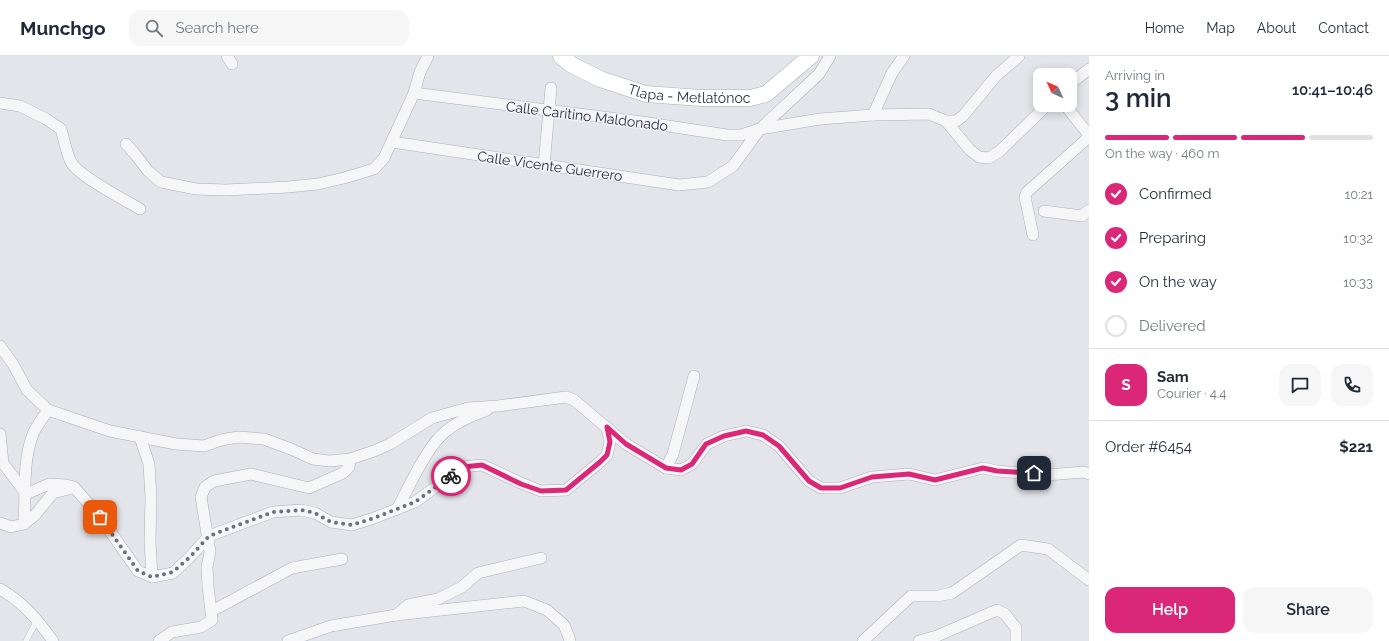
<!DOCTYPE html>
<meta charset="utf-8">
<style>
:root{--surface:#fff;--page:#f6f6f7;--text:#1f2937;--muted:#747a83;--line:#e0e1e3;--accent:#db2777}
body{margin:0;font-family:Raleway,sans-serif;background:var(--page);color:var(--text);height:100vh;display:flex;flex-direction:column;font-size:15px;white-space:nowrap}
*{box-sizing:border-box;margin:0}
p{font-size:13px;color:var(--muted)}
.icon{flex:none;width:22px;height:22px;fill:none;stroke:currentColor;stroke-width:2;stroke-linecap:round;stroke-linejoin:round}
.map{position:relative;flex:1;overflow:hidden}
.side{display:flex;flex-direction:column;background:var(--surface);width:300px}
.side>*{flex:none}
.needle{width:26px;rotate:314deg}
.tools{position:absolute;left:1033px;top:12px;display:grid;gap:8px}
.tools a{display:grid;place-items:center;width:44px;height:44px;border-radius:8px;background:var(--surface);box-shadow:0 2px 10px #0003;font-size:20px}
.pin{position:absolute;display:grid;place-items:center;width:34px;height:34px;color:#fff;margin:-17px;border-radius:8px;box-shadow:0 2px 6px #0006}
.courier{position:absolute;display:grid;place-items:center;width:40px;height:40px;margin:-20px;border:3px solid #db2777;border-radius:50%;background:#fff;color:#222;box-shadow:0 1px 5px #0007}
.summary em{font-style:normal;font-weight:600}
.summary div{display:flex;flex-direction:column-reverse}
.summary{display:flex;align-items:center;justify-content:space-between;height:68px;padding:0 16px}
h1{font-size:26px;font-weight:600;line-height:30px}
.bar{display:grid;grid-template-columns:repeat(4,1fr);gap:6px 4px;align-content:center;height:48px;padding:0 16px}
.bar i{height:5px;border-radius:3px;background:var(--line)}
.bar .active{background:var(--accent)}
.bar p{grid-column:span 4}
.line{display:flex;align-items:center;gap:10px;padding:0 16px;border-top:1px solid var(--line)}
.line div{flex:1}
.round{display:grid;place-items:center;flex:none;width:42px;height:42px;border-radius:12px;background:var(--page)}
ol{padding:0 16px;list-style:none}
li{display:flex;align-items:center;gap:12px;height:44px}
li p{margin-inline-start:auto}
li .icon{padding:4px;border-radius:50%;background:var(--accent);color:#fff;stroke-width:4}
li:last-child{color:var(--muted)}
li i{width:22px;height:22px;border:2px solid var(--line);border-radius:50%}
.primary-button{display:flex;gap:8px;margin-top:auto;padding:8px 16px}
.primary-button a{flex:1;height:46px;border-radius:12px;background:var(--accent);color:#fff;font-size:16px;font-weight:600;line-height:46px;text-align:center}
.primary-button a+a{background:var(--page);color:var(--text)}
header{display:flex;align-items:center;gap:24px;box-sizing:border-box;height:56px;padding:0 20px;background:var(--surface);border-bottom:1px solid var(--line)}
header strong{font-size:19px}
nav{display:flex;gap:22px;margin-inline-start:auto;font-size:14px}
.search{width:280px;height:36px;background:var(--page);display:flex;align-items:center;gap:10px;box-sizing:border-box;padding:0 14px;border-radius:12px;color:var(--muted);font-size:15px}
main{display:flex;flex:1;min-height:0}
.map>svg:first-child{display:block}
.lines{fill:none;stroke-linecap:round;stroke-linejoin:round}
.lane-casing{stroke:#acafb7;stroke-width:6}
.street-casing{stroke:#acafb7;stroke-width:12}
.secondary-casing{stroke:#acafb7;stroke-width:17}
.lane{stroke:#f6f6f9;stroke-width:5.5}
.street{stroke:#f6f6f9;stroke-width:11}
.secondary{stroke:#fff;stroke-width:16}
.done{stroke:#6c6f7c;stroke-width:4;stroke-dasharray:0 7.2}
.route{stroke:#db2777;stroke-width:5}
.labels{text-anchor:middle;stroke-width:3;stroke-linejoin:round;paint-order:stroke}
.street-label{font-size:14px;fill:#2c3041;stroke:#f3f4f8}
</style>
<header>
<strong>Munchgo</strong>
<div class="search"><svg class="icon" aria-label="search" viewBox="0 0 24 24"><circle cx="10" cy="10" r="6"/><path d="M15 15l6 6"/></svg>Search here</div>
<nav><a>Home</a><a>Map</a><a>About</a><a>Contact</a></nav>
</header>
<main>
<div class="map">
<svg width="1089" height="585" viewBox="0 0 1089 585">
<rect width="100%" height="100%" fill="#e3e5ea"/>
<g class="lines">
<!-- lane casing -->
<g class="lane-casing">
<path id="lane" d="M26,585L37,564"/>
</g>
<!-- street casing -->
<g class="street-casing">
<g id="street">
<path d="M227,0L232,8"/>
<path d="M1070,28L1089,13"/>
<path d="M414,37L642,66L727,79H741L760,73L820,63L873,59L929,58L946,65H956L963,60L996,20L1019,0"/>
<path d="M0,47L20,50L46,63L61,73C64,83 66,96 71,106C78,120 125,144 140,153"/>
<path d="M1065,49L1089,79"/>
<path d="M873,59L892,17L904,0"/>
<path d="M946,65L970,94L979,101L989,102L1000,95L1047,49"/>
<path d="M392,86L679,129L708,126L733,110L760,73L819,18L830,0"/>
<path d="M126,88L135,98L148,115L161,126L196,133L226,134L288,131L318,128L344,122L374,113L384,102L414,37L420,16L428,0"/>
<path d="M544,109L551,32"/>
<path d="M1044,155L1082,160L1089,154"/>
<path d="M1033,179L1025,141L1027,136L1089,81"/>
<path d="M0,290L13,308L27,334L48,354L110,375L176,388L204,390L221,384L238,381L264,383L291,393L313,403L329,405L350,403L374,395L390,388L432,362L468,352L498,350L566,341L574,344L626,388L666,412L681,414L692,408L707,388L724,380L746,375L763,379L779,390L809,425L821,432H840L872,421L909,418L935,424L983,412L997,415L1047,419L1084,416L1089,418"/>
<path d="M0,378L3,407L26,438L49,428L66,429L74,431L100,461L138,515L152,521L173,517L190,501L209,480L273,456L301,454L315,457L331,466L352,469L374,462L415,446L463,411L482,409L521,427L541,435L566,434L600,406L607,399L610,386L607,371"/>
<path d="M140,381L149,408L151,442L150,485L152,521"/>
<path d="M666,412L673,398L694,320"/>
<path d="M397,453C409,431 427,390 446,375C458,365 473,359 487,354"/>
<path d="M0,467L11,471L24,468L35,459L53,437L72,432"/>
<path d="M24,468C26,438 22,407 33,378C36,370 43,362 48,354"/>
<path d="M0,533C24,547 37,563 53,585"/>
<path d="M212,555L292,512L342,503"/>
<path d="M396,559L408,549L438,543L462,531L478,517L541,502"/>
<path d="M159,585L172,576L201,571L212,564L208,530L207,511L210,496L201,441L205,431L214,425L251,418L309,432L343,417L349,411L350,403"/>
<path d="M288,585L331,570L396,559L524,545L547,554L564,569L569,581L570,585"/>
<path d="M863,585L911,540H938L952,537L1021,489L1048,493L1089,524"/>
<path d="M919,585L937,580L997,554L1005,558L1016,572V585"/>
</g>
</g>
<!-- secondary casing -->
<g class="secondary-casing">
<g id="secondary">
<path id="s1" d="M561,0L572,9L600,23L646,38L701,42H750L766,38L811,0"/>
</g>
</g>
<!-- lane -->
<use href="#lane" class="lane"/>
<!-- street -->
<use href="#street" class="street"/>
<!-- secondary -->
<use href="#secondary" class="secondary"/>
</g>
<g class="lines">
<!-- done -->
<path class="done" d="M100,461L138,515L152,521L173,516L190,501L209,480L273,456L301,454L315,457L331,466L352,469L374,462L415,446L451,420"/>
<!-- route -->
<path class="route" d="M451,420L463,411L482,409L521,428L541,435L566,434L600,406L607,399L610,386L607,371L626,388L666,412L681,414L692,408L706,388L724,380L746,375L763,379L779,390L809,425L821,432H840L872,421L909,418L935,424L983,412L997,415L1034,417"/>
</g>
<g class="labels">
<!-- street labels -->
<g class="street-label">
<text dy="5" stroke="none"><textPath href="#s1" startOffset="137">Tlapa - Metlatónoc</textPath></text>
<text transform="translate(587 60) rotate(7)" y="5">Calle Caritino Maldonado</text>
<text transform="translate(550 110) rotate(8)" y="5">Calle Vicente Guerrero</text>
</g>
</g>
</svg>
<div class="tools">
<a><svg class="needle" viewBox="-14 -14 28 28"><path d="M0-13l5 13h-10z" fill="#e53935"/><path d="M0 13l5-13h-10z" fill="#747a83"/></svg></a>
</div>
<div class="pin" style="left:100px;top:461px;background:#ea580c"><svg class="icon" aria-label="bag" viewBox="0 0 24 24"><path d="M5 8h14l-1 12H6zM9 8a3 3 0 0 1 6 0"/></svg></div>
<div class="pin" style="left:1034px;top:417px;background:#1f2937"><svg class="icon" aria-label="home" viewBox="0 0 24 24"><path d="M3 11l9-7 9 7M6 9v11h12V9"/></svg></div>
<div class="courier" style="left:451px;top:420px"><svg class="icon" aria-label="bike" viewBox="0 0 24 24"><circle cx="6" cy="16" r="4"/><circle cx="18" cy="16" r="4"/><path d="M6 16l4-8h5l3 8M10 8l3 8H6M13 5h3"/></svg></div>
</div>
<section class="side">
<div class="summary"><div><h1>3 min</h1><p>Arriving in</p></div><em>10:41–10:46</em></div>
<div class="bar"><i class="active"></i><i class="active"></i><i class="active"></i><i></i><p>On the way · 460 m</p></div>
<ol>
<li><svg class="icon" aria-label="check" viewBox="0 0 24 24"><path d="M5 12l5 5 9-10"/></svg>Confirmed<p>10:21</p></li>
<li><svg class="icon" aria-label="check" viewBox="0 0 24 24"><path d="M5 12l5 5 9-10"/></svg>Preparing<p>10:32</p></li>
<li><svg class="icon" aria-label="check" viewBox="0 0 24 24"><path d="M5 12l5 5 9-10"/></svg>On the way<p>10:33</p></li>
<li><i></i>Delivered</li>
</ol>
<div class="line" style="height:72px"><b class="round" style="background:var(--accent);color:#fff">S</b><div><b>Sam</b><p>Courier · 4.4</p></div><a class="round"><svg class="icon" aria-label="chat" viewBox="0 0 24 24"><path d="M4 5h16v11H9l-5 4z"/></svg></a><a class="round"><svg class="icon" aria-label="phone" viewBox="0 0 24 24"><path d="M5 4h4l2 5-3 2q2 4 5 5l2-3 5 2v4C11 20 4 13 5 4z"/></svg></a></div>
<div class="line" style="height:52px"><div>Order #6454</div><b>$221</b></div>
<div class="primary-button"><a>Help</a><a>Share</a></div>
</section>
</main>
